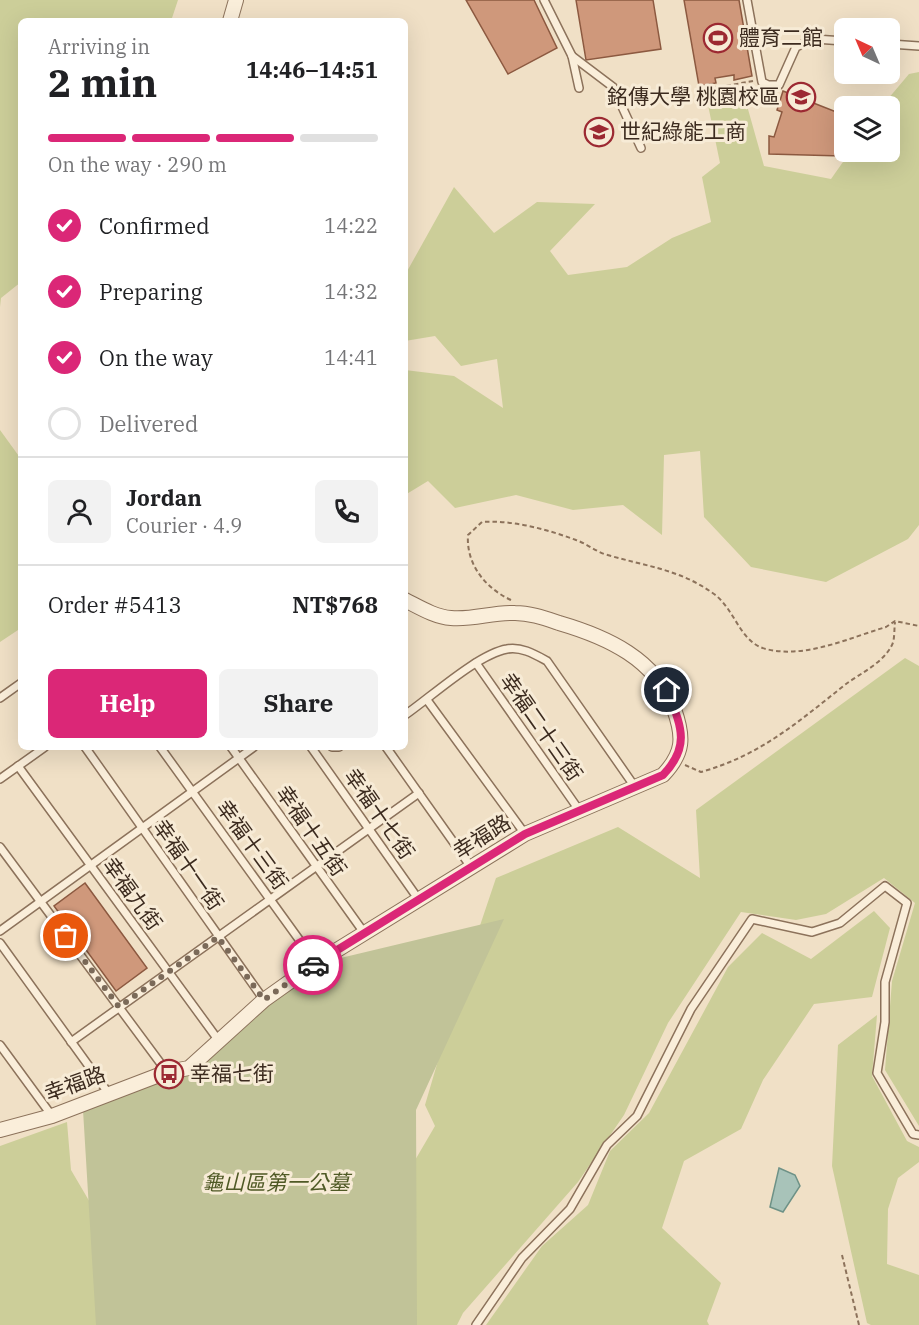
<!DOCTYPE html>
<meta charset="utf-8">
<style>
:root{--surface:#fff;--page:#f2f2f2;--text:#202124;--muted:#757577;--line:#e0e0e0;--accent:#db2777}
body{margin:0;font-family:"IBM Plex Serif","Noto Sans TC",serif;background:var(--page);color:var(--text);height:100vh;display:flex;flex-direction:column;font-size:22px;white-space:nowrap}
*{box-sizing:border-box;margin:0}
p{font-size:20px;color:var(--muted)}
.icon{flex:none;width:33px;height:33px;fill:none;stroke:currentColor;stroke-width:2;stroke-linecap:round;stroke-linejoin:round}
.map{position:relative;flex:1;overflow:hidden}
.side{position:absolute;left:18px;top:18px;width:390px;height:732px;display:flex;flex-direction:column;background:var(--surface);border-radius:9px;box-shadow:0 6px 24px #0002}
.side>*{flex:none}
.needle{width:39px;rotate:316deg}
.controls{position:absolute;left:834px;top:18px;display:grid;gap:12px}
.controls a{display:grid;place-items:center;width:66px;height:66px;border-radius:9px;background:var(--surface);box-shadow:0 6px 24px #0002;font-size:30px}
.pin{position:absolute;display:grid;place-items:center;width:51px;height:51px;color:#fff;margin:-26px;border:3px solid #fff;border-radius:50%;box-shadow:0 2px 6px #0007}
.courier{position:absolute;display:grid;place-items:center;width:60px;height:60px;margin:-30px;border:4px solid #db2777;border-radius:50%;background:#fff;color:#222;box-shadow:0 2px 8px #0007}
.head em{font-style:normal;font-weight:700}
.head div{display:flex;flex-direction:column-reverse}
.head{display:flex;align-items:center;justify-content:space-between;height:102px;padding:0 30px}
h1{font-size:39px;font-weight:700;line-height:45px}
.bar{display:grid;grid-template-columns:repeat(4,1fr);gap:9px 6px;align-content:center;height:72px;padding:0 30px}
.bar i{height:8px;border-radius:4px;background:var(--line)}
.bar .current{background:var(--accent)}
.bar p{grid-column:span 4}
.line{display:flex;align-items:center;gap:15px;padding:0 30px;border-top:2px solid var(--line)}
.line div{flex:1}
.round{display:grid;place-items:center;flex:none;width:63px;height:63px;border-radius:9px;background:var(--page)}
ol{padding:0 30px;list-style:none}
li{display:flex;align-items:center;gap:18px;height:66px}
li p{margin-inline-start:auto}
li .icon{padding:6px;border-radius:50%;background:var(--accent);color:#fff;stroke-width:4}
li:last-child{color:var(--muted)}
li i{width:33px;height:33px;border:3px solid var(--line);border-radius:50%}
.cta{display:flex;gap:12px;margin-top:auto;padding:12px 30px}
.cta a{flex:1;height:69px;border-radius:9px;background:var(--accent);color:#fff;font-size:24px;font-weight:700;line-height:69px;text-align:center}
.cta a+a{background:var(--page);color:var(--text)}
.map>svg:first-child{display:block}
.green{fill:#ccce99}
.cemetery{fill:#c1c398}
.water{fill:#a8c3b9;stroke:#6e9287;stroke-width:1.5}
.building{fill:#cf987b;stroke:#8c5940;stroke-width:1.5}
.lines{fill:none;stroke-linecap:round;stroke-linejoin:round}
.lane-casing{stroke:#8c725b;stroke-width:10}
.street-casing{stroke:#8c725b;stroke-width:16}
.path{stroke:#8c725b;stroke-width:2;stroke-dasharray:4.5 3;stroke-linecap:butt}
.lane{stroke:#faeeda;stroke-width:7}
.street{stroke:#faeeda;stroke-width:14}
.done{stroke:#7b6a59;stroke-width:6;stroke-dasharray:0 10.8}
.route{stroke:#db2777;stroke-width:8}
.labels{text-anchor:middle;stroke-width:6;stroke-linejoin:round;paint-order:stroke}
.poi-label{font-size:21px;fill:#3c2b1f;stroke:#f7ebd6;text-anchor:start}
.street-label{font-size:21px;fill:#3c2b1f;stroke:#f7ebd6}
.park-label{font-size:21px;font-style:italic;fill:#4f5925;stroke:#f7ebd6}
</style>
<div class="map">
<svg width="919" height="1325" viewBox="0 0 919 1325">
<rect width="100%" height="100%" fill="#f0e0c6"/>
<!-- green -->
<g class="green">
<path d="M0,0H178L171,21H21V282L1,298L0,307Z"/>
<path d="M919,72V525L908,539L826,582L751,567L704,517L700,451L664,455L662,535L623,505L573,510L516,495L455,508L428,481L405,495V370L454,376L503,408L497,359L461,366L435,336L405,341V275L454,187L494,233L537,202L595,204L550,251L568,275L627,267L672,238L711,222L702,177L720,163L708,105L744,95L764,166L831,179L850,152H890V106H882L909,74Z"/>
<path d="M0,430L21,459V628L0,642Z"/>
<path d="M905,658L919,666V1126L885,1070L892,981L915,903L884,878L826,914L796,920L741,912L668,1023L624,1115L578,1182L463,1313L457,1325H404L397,1191L435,1126L425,1105L462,979L496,878L618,827L700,878L696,810Z"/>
<path d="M874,911L890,928L872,997L814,1004L763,1080L741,1129L684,1161L662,1228L721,1283L707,1321L709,1325H486L542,1246L588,1205L610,1151L649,1113L728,967L762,933L811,959Z"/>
<path d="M877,1015L872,1076L907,1141L919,1147V1162L898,1178L888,1209L887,1264L919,1275V1325H871L867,1323L832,1166L838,1045Z"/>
<path d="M67,1122L71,1170L122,1257L120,1325H0V1146Z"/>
</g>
<!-- cemetery -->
<path class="cemetery" d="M504,919L416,1110L417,1325H96L83,1110L168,1076L328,961Z"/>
<!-- water -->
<path class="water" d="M779,1168L795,1175L800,1186L783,1212L770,1207Z"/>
<!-- building -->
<g class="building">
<path d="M466,0H534L557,48L508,74Z"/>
<path d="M576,0H653L661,49L586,60Z"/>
<path d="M684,0H739L752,76L734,80V75L715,78L716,83L699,86Z"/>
<path d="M783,91L844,115L842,156L769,154V136L774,137L782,112L777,110Z"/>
<path d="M85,883L147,968L116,991L54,906Z"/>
</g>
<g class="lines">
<!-- lane casing -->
<g class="lane-casing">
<g id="lane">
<path d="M544,0L572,56L579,88"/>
<path d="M747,0L762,82L768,85H779L796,47L815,39L844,41"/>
<path d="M890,44L919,46"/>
<path d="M572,56L613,87L641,148"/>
<path d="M476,663L579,810"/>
<path d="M0,698L21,683"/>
<path d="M427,700L525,834"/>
<path d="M405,715C431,697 478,654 507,649C521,646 536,655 547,661L635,787"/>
<path d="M85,747L264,1000"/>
<path d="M160,747L316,963"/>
<path d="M231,747L365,934"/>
<path d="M311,747L419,900"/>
<path d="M332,747H339"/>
<path d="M386,747L471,867"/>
<path d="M18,766L219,1041"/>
<path d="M0,779L45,747"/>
<path d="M0,847L167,1072"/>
<path d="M0,931L254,747"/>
<path d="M0,943L109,1094"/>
<path d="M71,1042L419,793"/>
<path d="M0,1045L52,1116"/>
<path d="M476,1325L522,1258L570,1209L607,1145L637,1116L691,1009L752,919L812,932L840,923L885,886L907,903L885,982V1022L877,1073L913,1134L919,1135"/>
</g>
</g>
<!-- street casing -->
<g class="street-casing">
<g id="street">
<path d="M230,21L236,0"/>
<path d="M0,1130L52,1116L167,1072L189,1068L264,1000L316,963L525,834L663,775C684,753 684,737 674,709C656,659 607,637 559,623C544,618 530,613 515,613C493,612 473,620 451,618C435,617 419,607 405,600"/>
</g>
</g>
<!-- path -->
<g class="path">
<path d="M697,91L753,81"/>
<path d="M511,600C485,588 466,564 468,535L482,522C513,520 546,529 576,540C585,543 594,550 604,554C644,566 680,569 714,594C735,609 740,643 766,649C805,659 849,638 886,627L895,621L919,626"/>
<path d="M685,765L701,772C761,755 798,722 846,684C861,673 883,663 892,645C895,639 894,629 895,622"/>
<path d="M842,1255L859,1325"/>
</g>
<!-- lane -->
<use href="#lane" class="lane"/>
<!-- street -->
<use href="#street" class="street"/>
</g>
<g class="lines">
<!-- done -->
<path class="done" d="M66,936L119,1007L218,937L264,1000L313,965"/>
<!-- route -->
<path class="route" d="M313,965L525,834L663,775C692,745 680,724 667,690"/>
</g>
<!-- icons -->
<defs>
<g id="stadium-ring" transform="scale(1.5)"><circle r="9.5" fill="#f7ebd6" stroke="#9c2932" stroke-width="1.5"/><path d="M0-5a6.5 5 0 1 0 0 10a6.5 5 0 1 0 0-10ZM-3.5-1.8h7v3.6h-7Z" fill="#9c2932"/></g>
<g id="university-ring" transform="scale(1.5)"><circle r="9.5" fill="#f7ebd6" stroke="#9c2932" stroke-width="1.5"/><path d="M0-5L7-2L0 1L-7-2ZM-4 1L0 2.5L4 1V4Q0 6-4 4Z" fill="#9c2932"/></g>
<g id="school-ring" transform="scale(1.5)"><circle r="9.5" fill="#f7ebd6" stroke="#9c2932" stroke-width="1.5"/><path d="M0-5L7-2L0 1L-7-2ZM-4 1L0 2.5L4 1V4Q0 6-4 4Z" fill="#9c2932"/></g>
<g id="bus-ring" transform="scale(1.5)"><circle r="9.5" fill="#f7ebd6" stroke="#9c2932" stroke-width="1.5"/><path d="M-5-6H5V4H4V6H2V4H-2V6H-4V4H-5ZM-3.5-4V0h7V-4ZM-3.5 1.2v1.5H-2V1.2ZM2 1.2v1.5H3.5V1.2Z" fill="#9c2932"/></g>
</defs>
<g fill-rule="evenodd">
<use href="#stadium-ring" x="718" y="38"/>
<use href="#university-ring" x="801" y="97"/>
<use href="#school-ring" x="599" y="132"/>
<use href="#bus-ring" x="169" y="1074"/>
</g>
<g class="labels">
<!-- poi labels -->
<g class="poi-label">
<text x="739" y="45">體育二館</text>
<text x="780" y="104" text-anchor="end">銘傳大學 桃園校區</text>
<text x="620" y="139">世紀綠能工商</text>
<text x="190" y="1081">幸福七街</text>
</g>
<!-- street labels -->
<g class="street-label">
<text transform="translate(541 727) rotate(55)" y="7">幸福二十三街</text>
<text transform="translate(379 814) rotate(55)" y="7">幸福十七街</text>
<text transform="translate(311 831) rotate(55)" y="7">幸福十五街</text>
<text transform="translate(482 837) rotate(-32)" y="7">幸福路</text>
<text transform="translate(252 845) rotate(54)" y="7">幸福十三街</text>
<text transform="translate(188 865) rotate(55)" y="7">幸福十一街</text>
<text transform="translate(132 894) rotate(54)" y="7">幸福九街</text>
<text transform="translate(75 1084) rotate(-20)" y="7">幸福路</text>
</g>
<!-- park labels -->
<g class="park-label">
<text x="276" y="1190">龜山區第一公墓</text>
</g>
</g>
</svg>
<div class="controls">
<a><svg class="needle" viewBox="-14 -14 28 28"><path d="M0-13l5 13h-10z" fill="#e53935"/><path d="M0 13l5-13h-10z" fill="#757577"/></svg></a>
<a><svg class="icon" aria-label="layers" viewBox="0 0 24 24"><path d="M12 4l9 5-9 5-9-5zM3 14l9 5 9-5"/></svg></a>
</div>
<div class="pin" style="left:66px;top:936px;background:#ea580c"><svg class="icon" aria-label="bag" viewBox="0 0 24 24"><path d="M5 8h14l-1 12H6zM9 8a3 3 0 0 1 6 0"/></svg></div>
<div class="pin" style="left:667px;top:690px;background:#1f2937"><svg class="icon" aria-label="home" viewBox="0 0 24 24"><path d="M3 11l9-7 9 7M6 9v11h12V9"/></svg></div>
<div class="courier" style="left:313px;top:965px"><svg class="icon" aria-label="car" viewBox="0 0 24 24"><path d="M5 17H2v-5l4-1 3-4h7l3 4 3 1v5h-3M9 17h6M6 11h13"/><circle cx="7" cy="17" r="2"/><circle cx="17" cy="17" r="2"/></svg></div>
<section class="side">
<div class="head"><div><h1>2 min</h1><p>Arriving in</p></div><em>14:46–14:51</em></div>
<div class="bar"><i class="current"></i><i class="current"></i><i class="current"></i><i></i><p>On the way · 290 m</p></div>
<ol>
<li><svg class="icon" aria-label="check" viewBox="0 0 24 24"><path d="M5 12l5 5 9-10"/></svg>Confirmed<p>14:22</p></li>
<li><svg class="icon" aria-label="check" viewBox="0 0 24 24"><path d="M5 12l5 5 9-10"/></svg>Preparing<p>14:32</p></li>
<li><svg class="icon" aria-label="check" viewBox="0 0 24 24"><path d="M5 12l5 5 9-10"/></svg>On the way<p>14:41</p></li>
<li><i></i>Delivered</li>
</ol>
<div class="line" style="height:108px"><a class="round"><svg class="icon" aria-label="person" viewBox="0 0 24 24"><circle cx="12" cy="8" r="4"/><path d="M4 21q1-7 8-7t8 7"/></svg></a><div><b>Jordan</b><p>Courier · 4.9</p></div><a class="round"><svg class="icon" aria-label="phone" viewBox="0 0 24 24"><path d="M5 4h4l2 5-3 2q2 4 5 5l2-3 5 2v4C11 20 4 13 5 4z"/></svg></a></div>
<div class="line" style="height:78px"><div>Order #5413</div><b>NT$768</b></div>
<div class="cta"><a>Help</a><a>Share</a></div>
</section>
</div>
